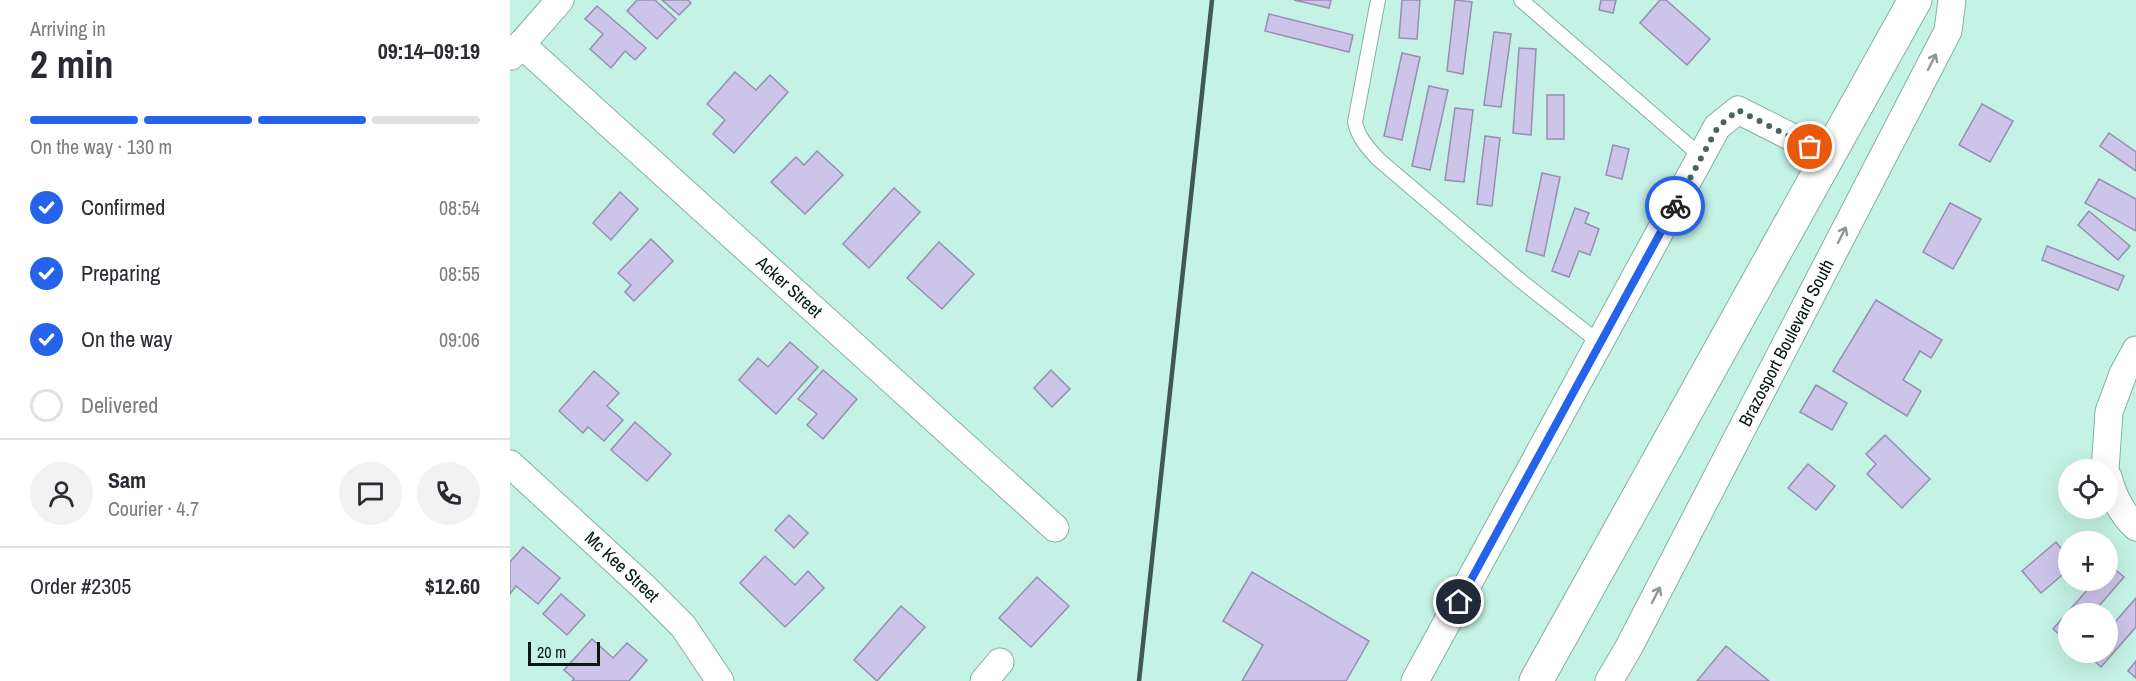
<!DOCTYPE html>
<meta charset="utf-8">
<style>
:root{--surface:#fff;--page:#f2f2f3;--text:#2b2b33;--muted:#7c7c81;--line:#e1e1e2;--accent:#2563eb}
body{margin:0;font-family:"Archivo Narrow",sans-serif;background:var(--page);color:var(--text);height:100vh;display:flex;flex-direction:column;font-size:22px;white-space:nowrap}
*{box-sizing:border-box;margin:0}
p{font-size:20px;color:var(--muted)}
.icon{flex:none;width:33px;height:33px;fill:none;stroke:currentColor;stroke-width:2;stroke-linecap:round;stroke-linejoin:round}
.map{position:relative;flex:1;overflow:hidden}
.drawer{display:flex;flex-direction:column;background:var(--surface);width:510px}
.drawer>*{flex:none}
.fabs{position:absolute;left:1548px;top:459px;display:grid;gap:12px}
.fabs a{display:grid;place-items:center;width:60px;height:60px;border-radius:50%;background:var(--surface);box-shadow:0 6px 24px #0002;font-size:30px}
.scale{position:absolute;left:18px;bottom:15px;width:72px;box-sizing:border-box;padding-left:6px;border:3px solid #071814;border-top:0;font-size:16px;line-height:21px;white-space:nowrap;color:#071814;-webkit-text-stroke:4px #c4f2e4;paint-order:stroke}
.pin{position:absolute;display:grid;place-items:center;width:51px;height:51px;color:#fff;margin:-26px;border:3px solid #fff;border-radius:50%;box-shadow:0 2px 6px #0007}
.courier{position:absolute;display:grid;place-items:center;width:60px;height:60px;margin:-30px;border:4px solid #2563eb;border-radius:50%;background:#fff;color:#222;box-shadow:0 2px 8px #0007}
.summary em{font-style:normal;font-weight:700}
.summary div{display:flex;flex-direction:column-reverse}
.summary{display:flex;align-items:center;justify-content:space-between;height:102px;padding:0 30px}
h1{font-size:39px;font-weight:700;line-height:45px}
.bar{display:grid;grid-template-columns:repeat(4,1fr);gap:9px 6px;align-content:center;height:72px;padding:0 30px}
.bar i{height:8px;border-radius:4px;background:var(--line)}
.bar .selected{background:var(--accent)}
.bar p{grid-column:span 4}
.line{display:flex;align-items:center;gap:15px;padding:0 30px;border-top:2px solid var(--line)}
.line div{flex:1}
.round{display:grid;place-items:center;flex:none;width:63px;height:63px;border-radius:32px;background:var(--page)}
ol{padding:0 30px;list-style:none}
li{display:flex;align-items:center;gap:18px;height:66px}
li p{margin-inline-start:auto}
li .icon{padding:6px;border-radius:50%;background:var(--accent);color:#fff;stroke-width:4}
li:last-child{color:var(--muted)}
li i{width:33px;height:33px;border:3px solid var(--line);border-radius:50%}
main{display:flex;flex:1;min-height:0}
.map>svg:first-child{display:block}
.building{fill:#ccc4e9;stroke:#968fb2;stroke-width:1.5}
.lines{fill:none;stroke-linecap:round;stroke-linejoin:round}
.service-casing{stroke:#85b1a4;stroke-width:16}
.minor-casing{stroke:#85b1a4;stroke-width:29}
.primary-casing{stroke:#85b1a4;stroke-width:35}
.service{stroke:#fff;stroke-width:14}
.minor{stroke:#fff;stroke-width:27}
.primary{stroke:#fff;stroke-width:33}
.rail{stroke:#3f5851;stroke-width:4.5}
.oneway{stroke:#8f9795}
.done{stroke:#49645d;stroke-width:6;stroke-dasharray:0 10.8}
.route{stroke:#2563eb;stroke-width:8}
.labels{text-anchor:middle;stroke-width:4.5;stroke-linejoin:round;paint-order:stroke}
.street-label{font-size:18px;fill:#071814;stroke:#c4f2e4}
</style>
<main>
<section class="drawer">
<div class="summary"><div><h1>2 min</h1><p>Arriving in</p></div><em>09:14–09:19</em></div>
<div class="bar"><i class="selected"></i><i class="selected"></i><i class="selected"></i><i></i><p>On the way · 130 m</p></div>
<ol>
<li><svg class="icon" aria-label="check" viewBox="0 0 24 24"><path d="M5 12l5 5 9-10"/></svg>Confirmed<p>08:54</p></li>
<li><svg class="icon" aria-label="check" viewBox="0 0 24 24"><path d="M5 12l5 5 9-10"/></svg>Preparing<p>08:55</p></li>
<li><svg class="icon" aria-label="check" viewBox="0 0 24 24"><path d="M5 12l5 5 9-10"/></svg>On the way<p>09:06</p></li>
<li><i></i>Delivered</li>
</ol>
<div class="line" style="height:108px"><a class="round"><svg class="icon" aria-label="person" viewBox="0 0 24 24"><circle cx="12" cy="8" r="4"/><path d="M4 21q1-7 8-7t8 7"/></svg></a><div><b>Sam</b><p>Courier · 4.7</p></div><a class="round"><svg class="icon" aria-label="chat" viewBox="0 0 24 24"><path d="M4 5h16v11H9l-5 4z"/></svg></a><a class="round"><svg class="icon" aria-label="phone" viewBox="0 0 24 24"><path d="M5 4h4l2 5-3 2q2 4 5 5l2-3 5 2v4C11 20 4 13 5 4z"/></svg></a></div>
<div class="line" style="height:78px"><div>Order #2305</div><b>$12.60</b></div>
</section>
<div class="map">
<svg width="1626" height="681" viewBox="0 0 1626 681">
<rect width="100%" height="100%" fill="#c4f2e4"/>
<!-- building -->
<g class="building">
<path d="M127,0H145L166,19L147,39L117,11Z"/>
<path d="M152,0H178L181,3L169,15Z"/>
<path d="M784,0H821L819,8Z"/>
<path d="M892,0H910L907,39L889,38Z"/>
<path d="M945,0L962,2L953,74L937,71Z"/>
<path d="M1091,0H1106L1103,13L1089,10Z"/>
<path d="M1150,0H1156L1200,39L1177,65L1130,23Z"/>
<path d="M87,6L136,48L125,60L115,51L101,68L80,49L93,34L75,19Z"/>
<path d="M759,14L843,35L839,52L755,31Z"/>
<path d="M984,32L1001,34L991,107L974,105Z"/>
<path d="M1009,48L1026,49L1021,135L1003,133Z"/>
<path d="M892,53L910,57L892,140L874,136Z"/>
<path d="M225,72L246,90L260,75L278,92L224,153L203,134L215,120L197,104Z"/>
<path d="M919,86L938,90L920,170L902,166Z"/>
<rect x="1037" y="95" width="17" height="44"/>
<path d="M1472,104L1503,121L1480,162L1449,145Z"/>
<path d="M945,108L963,110L954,182L935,180Z"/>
<path d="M1599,133L1626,152V171L1590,146Z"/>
<path d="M975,136L990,138L982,206L967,204Z"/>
<path d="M1103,145L1119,149L1112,179L1096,175Z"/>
<path d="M307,151L333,175L295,214L261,182L286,157L294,165Z"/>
<path d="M1032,173L1050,177L1034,256L1016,251Z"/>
<path d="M1589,179L1626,199V231L1575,203Z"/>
<path d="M384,188L410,212L359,268L333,244Z"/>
<path d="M110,192L128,209L101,240L83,223Z"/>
<path d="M1440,203L1471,219L1443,269L1413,252Z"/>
<path d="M1065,208L1079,213L1075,223L1089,229L1080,255L1069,251L1059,277L1042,271Z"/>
<path d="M1579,211L1620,246L1608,260L1568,225Z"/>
<path d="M141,239L163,261L124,301L115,292L121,285L108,273Z"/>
<path d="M429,242L464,274L432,309L397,278Z"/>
<path d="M1537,246L1614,276L1608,290L1532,260Z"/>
<path d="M1366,300L1432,340L1421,358L1410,351L1393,380L1411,391L1397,416L1323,371Z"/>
<path d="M280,342L308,367L266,414L229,380L248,358L258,367Z"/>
<path d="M313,370L347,399L313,439L297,425L307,414L288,399Z"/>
<path d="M541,370L560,389L542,407L524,388Z"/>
<path d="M84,371L109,393L97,406L113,420L94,441L78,427L73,433L49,411Z"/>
<path d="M1306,385L1337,403L1322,430L1290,412Z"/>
<path d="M125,422L161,454L137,481L101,450Z"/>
<path d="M1375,435L1420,479L1392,508L1357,474L1366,464L1356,454Z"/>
<path d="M1298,464L1325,486L1306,510L1278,488Z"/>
<path d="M279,515L298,533L284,548L265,530Z"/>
<path d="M1546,542L1558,557V570L1531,593L1512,571Z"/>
<path d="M13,547L50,578L28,604L6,586L0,594V562Z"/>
<path d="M255,556L285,585L298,571L314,588L275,627L230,583Z"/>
<path d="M1600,565L1614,577L1582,614H1558V639L1557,641L1543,629L1586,580H1598V567Z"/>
<path d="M742,572L859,641L836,681H732L753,645L713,621Z"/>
<path d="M527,577L559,606L521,647L489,618Z"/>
<path d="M51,594L75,615L57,635L33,614Z"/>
<path d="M1626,598V627L1591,667L1577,654L1598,652V630Z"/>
<path d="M391,606L415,627L367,681L344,660Z"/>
<path d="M82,639L103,658L117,643L137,660L119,681H62L64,679L54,670Z"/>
<path d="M1216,646L1259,681H1187Z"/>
<path d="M1626,661V678L1618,671Z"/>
</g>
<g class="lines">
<!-- service casing -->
<g class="service-casing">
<g id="service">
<path d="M868,0L845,122C848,137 857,147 868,159L1011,281L1090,343"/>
<path d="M1011,0L1192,157"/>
</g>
</g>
<!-- minor casing -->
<g class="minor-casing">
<g id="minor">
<path id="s1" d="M11,44L545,528"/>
<path d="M1,56L50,0"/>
<path id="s2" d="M0,464L135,588L173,626L210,681"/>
<path d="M1595,470L1599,412L1613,374L1626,350"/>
<path d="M1598,477C1603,496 1611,513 1626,527"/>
<path d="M474,681L490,662"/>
<path d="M905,681L1207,127L1228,110L1319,156"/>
<path id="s3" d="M1099,681L1119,647L1438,31L1442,0"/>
</g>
</g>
<!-- primary casing -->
<g class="primary-casing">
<path id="primary" d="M1026,681L1405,0"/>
</g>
<!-- service -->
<use href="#service" class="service"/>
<!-- minor -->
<use href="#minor" class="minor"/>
<!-- primary -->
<use href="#primary" class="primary"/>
<!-- rail -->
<path class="rail" d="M629,681L702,0"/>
</g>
<!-- one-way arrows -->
<defs><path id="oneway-shaft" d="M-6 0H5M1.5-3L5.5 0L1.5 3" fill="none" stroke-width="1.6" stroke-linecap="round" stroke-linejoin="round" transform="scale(1.5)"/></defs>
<g class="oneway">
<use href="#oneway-shaft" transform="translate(1422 62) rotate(-63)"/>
<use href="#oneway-shaft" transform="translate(1332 235) rotate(-63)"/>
<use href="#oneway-shaft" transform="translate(1146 595) rotate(-63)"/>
</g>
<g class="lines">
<!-- done -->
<path class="done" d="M1165,206L1208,127L1228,110L1300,147"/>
<!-- route -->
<path class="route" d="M949,602L1165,206"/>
</g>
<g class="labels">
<!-- street labels -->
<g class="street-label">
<text dy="6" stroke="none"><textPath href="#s1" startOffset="362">Acker Street</textPath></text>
<text dy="6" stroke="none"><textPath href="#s3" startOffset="382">Brazosport Boulevard South</textPath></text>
<text dy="6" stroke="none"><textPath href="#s2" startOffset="152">Mc Kee Street</textPath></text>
</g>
</g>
</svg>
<div class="fabs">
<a><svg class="icon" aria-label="locate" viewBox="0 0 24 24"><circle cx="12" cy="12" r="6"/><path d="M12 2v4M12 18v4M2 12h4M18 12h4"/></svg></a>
<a>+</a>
<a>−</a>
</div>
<div class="scale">20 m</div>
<div class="pin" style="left:1300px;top:147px;background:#ea580c"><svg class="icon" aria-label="bag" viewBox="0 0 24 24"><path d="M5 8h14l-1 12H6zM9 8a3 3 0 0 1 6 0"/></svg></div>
<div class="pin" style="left:949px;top:602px;background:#1f2937"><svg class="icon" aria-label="home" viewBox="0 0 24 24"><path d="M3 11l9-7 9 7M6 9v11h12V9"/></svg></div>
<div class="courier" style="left:1165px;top:206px"><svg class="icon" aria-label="bike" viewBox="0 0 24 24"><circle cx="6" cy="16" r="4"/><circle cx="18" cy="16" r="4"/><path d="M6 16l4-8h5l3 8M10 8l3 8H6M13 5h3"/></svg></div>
</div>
</main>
